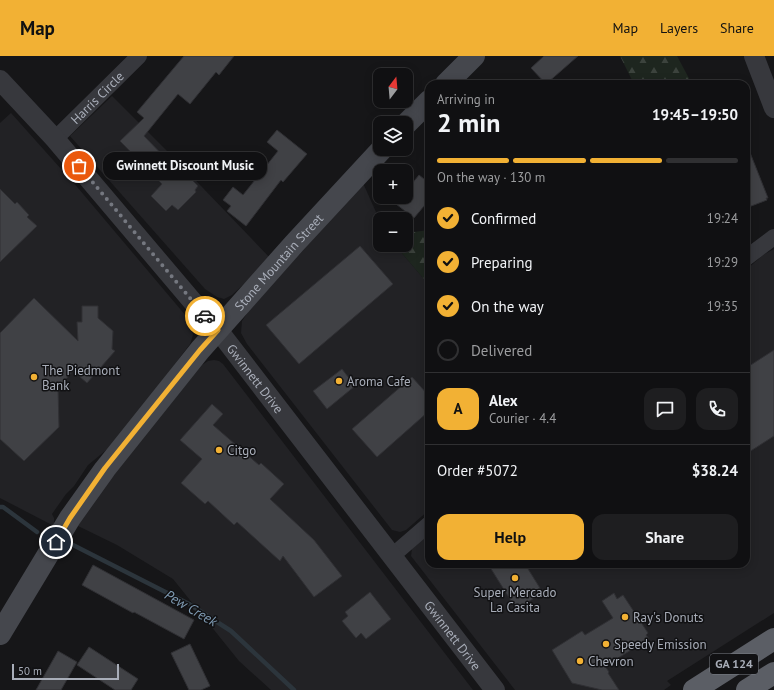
<!DOCTYPE html>
<meta charset="utf-8">
<style>
:root{--surface:#101012;--page:#1e1e20;--text:#f1f3f6;--muted:#9c9d9f;--line:#303032;--accent:#f2b134}
body{margin:0;font-family:"PT Sans",sans-serif;background:var(--page);color:var(--text);height:100vh;display:flex;flex-direction:column;font-size:15px;white-space:nowrap}
*{box-sizing:border-box;margin:0}
p{font-size:13px;color:var(--muted)}
.icon{flex:none;width:22px;height:22px;fill:none;stroke:currentColor;stroke-width:2;stroke-linecap:round;stroke-linejoin:round}
.map{position:relative;flex:1;overflow:hidden}
.sheet{position:absolute;left:425px;top:24px;width:325px;height:488px;display:flex;flex-direction:column;background:var(--surface);border-radius:12px;box-shadow:0 2px 10px #0003,0 0 0 1px var(--line)}
.sheet>*{flex:none}
.needle{width:26px;rotate:16deg}
.buttons{position:absolute;left:373px;top:12px;display:grid;gap:8px}
.buttons a{display:grid;place-items:center;width:40px;height:40px;border-radius:8px;background:var(--surface);box-shadow:0 2px 10px #0003,0 0 0 1px var(--line);font-size:20px}
.scale{position:absolute;left:12px;bottom:10px;width:107px;box-sizing:border-box;padding-left:4px;border:2px solid #a8adb8;border-top:0;font-size:11px;line-height:14px;white-space:nowrap;color:#a8adb8;-webkit-text-stroke:3px #111113;paint-order:stroke}
.pin{position:absolute;display:grid;place-items:center;width:34px;height:34px;color:#fff;margin:-17px;border:2px solid #fff;border-radius:50%;box-shadow:0 1px 4px #0007}
.courier{position:absolute;display:grid;place-items:center;width:40px;height:40px;margin:-20px;border:3px solid #f2b134;border-radius:50%;background:#fff;color:#222;box-shadow:0 1px 5px #0007}
.bubble{position:absolute;height:28px;border-radius:12px;background:var(--surface);box-shadow:0 2px 10px #0003,0 0 0 1px var(--line);font-size:13px;font-weight:700;line-height:28px;text-align:center}
.summary em{font-style:normal;font-weight:700}
.summary div{display:flex;flex-direction:column-reverse}
.summary{display:flex;align-items:center;justify-content:space-between;height:68px;padding:0 12px}
h1{font-size:26px;font-weight:700;line-height:30px}
.bar{display:grid;grid-template-columns:repeat(4,1fr);gap:6px 4px;align-content:center;height:48px;padding:0 12px}
.bar i{height:5px;border-radius:3px;background:var(--line)}
.bar .selected{background:var(--accent)}
.bar p{grid-column:span 4}
.line{display:flex;align-items:center;gap:10px;padding:0 12px;border-top:1px solid var(--line)}
.line div{flex:1}
.round{display:grid;place-items:center;flex:none;width:42px;height:42px;border-radius:12px;background:var(--page)}
ol{padding:0 12px;list-style:none}
li{display:flex;align-items:center;gap:12px;height:44px}
li p{margin-inline-start:auto}
li .icon{padding:4px;border-radius:50%;background:var(--accent);color:#111;stroke-width:4}
li:last-child{color:var(--muted)}
li i{width:22px;height:22px;border:2px solid var(--line);border-radius:50%}
.action{display:flex;gap:8px;margin-top:auto;padding:8px 12px}
.action a{flex:1;height:46px;border-radius:12px;background:var(--accent);color:#111;font-size:16px;font-weight:700;line-height:46px;text-align:center}
.action a+a{background:var(--page);color:var(--text)}
header{display:flex;align-items:center;gap:24px;box-sizing:border-box;height:56px;padding:0 20px;background:var(--accent);color:#111}
header strong{font-size:19px}
nav{display:flex;gap:22px;margin-inline-start:auto;font-size:14px}
.map>svg:first-child{display:block}
.built{fill:#222225}
.forest{fill:url(#forest-firs)}
.lines{fill:none;stroke-linecap:round;stroke-linejoin:round}
.stream{stroke:#2c353c;stroke-width:4.5}
.building{fill:#404145;stroke:#303034}
.minor{stroke:#37383d;stroke-width:16}
.tertiary{stroke:#37383d;stroke-width:20}
.secondary{stroke:#45474d;stroke-width:22}
.trunk{stroke:#5b5e65;stroke-width:22}
.done{stroke:#757880;stroke-width:4;stroke-dasharray:0 7.2}
.route{stroke:#f2b134;stroke-width:5}
.poi-dot{fill:#f2b134;stroke:#111113;stroke-width:1.5}
.labels{text-anchor:middle;stroke-width:3;stroke-linejoin:round;paint-order:stroke}
.shield{fill:#111113;stroke:#7b7e86;stroke-width:1}
.shield-label{font-size:12px;font-weight:bold;fill:#a8adb8}
.street-label{font-size:13px;fill:#a8adb8;stroke:#111113}
.poi-label{font-size:13px;fill:#a8adb8;stroke:#111113;text-anchor:start}
.water-label{font-size:14px;font-style:italic;fill:#7f9bb3;stroke:#111113}
</style>
<header>
<strong>Map</strong>
<nav><a>Map</a><a>Layers</a><a>Share</a></nav>
</header>
<div class="map">
<svg width="774" height="634" viewBox="0 0 774 634">
<defs>
<pattern id="forest-firs" width="22" height="20" patternUnits="userSpaceOnUse"><rect width="22" height="20" fill="#1e261f"/><path d="M5 1l3.5 6h-7zM16 11l3.5 6h-7z" fill="#3c433d"/></pattern>
</defs>
<rect width="100%" height="100%" fill="#161618"/>
<!-- built -->
<g class="built">
<path d="M112,40L178,106L271,203L232,239L224,243L217,241L205,233L70,80Z"/>
<path d="M11,57L78,132L186,260L191,265L192,274L193,279L190,288L116,386L88,409L74,430L66,438L52,458L54,462V470L0,442V67Z"/>
<path d="M363,127L380,165V189H395L429,229V454L406,474L400,476L392,474L247,288L241,277L242,265L248,256Z"/>
<path d="M774,193V557L667,625L671,629L664,634H515L411,500L412,493L429,476V508H746V214L763,199Z"/>
<path d="M214,304L219,305L223,308L473,634H271L239,605L173,523L117,489L76,469L118,411L202,309L208,305Z"/>
</g>
<!-- forest -->
<g class="forest">
<path d="M620,0H677L692,28H634Z"/>
<path d="M429,174V229L395,189H406V177Z"/>
</g>
<g class="lines">
<!-- stream -->
<g class="stream">
<path d="M0,451H3L37,476"/>
<path d="M73,489L189,548L231,575L294,634"/>
</g>
</g>
<!-- building -->
<g class="building">
<path d="M184,0H234L219,19L216,16L190,48L178,38L144,80L177,114L179,111L198,130L195,134L196,136L178,154L172,149L166,155L151,140L162,128L120,85L144,62L137,56Z"/>
<path d="M544,0H578L546,28L531,12Z"/>
<path d="M277,74L307,98L283,126L281,124L246,170L227,155L231,150L223,144L233,131L243,139L278,95L267,86Z"/>
<path d="M746,89H747L768,142H766L767,144L746,152Z"/>
<path d="M419,119L429,127V144L414,162L396,148L401,141H406V135Z"/>
<path d="M0,133L15,148L17,146L29,159L27,161L37,170L0,206Z"/>
<path d="M360,190L393,228L299,308L266,269Z"/>
<path d="M34,242L78,285L77,266H82V250H98V262L113,275L112,293L115,295L87,327L73,315L58,332L59,371L24,405L0,383V277Z"/>
<path d="M774,294V380L746,398V312Z"/>
<path d="M342,313L355,330L327,353L313,335Z"/>
<path d="M412,321L429,340V355L377,401L352,373Z"/>
<path d="M212,348L223,358L213,369L259,409L261,407L284,428L270,443L314,484L342,520L314,541L283,500L280,505L237,466L234,469L208,445L205,448L181,427L202,403L180,384Z"/>
<path d="M488,508H525L543,537L516,553Z"/>
<path d="M93,509L194,564L184,583L134,556L133,557L82,529Z"/>
<path d="M370,536L391,563L366,583L361,577L356,582L342,565L348,560L345,556Z"/>
<path d="M614,537L617,543L623,539L648,577L646,579L649,583L605,610L609,616L608,617L619,634H602L572,627L552,594L582,575L585,579L613,562L602,545Z"/>
<path d="M190,588L210,630L201,634H189L171,597Z"/>
<path d="M89,591L138,623L131,634H115L77,609Z"/>
<path d="M58,595L77,606L61,634H36Z"/>
</g>
<g class="lines">
<!-- minor -->
<g class="minor">
<path id="s1" d="M55,83L139,0"/>
<path d="M746,202L774,181"/>
<path d="M392,500L429,468"/>
</g>
<!-- tertiary -->
<g class="tertiary">
<path d="M754,0L774,52"/>
<path id="s2" d="M0,24L55,83L204,259L218,274L495,634"/>
</g>
<!-- secondary -->
<g class="secondary">
<path d="M446,28L474,0"/>
<path d="M406,68L429,45"/>
<path id="s3" d="M0,578L70,462L105,413L200,294L294,188L382,93"/>
</g>
<!-- trunk -->
<g class="trunk">
<path d="M694,634L774,583"/>
<path d="M747,634L774,617"/>
</g>
</g>
<g class="lines">
<!-- done -->
<path class="done" d="M79,110L205,260"/>
<!-- route -->
<path class="route" d="M56,486L70,462L105,412L200,294L218,274L205,260"/>
</g>
<!-- markers -->
<g class="poi-dot">
<circle cx="34" cy="321" r="4"/>
<circle cx="339" cy="325" r="4"/>
<circle cx="219" cy="394" r="4"/>
<circle cx="515" cy="522" r="4"/>
<circle cx="625" cy="561" r="4"/>
<circle cx="606" cy="588" r="4"/>
<circle cx="580" cy="605" r="4"/>
</g>
<g class="labels">
<!-- shield labels -->
<rect class="shield" x="710" y="598" width="48" height="20" rx="3"/>
<g class="shield-label">
<text x="734" y="612">GA 124</text>
</g>
<!-- street labels -->
<g class="street-label">
<text dy="5" stroke="none"><textPath href="#s1" startOffset="59">Harris Circle</textPath></text>
<text dy="5" stroke="none"><textPath href="#s3" startOffset="466">Stone Mountain Street</textPath></text>
<text dy="5" stroke="none"><textPath href="#s2" startOffset="393">Gwinnett Drive</textPath></text>
<text dy="5" stroke="none"><textPath href="#s2" startOffset="717">Gwinnett Drive</textPath></text>
</g>
<!-- poi labels -->
<g class="poi-label">
<text x="42" y="319">The Piedmont<tspan x="42" dy="15">Bank</tspan></text>
<text x="347" y="330">Aroma Cafe</text>
<text x="227" y="399">Citgo</text>
<text x="515" y="541" text-anchor="middle">Super Mercado<tspan x="515" dy="15">La Casita</tspan></text>
<text x="633" y="566">Ray's Donuts</text>
<text x="614" y="593">Speedy Emission</text>
<text x="588" y="610">Chevron</text>
</g>
<!-- water labels -->
<g class="water-label">
<text transform="translate(191 552) rotate(30)" y="5">Pew Creek</text>
</g>
</g>
</svg>
<div class="buttons">
<a><svg class="needle" viewBox="-14 -14 28 28"><path d="M0-13l5 13h-10z" fill="#e53935"/><path d="M0 13l5-13h-10z" fill="#9c9d9f"/></svg></a>
<a><svg class="icon" aria-label="layers" viewBox="0 0 24 24"><path d="M12 4l9 5-9 5-9-5zM3 14l9 5 9-5"/></svg></a>
<a>+</a>
<a>−</a>
</div>
<div class="scale">50 m</div>
<div class="pin" style="left:79px;top:110px;background:#ea580c"><svg class="icon" aria-label="bag" viewBox="0 0 24 24"><path d="M5 8h14l-1 12H6zM9 8a3 3 0 0 1 6 0"/></svg></div>
<div class="pin" style="left:56px;top:486px;background:#1f2937"><svg class="icon" aria-label="home" viewBox="0 0 24 24"><path d="M3 11l9-7 9 7M6 9v11h12V9"/></svg></div>
<div class="courier" style="left:205px;top:260px"><svg class="icon" aria-label="car" viewBox="0 0 24 24"><path d="M5 17H2v-5l4-1 3-4h7l3 4 3 1v5h-3M9 17h6M6 11h13"/><circle cx="7" cy="17" r="2"/><circle cx="17" cy="17" r="2"/></svg></div>
<div class="bubble" style="left:103px;top:96px;width:164px">Gwinnett Discount Music</div>
<section class="sheet">
<div class="summary"><div><h1>2 min</h1><p>Arriving in</p></div><em>19:45–19:50</em></div>
<div class="bar"><i class="selected"></i><i class="selected"></i><i class="selected"></i><i></i><p>On the way · 130 m</p></div>
<ol>
<li><svg class="icon" aria-label="check" viewBox="0 0 24 24"><path d="M5 12l5 5 9-10"/></svg>Confirmed<p>19:24</p></li>
<li><svg class="icon" aria-label="check" viewBox="0 0 24 24"><path d="M5 12l5 5 9-10"/></svg>Preparing<p>19:29</p></li>
<li><svg class="icon" aria-label="check" viewBox="0 0 24 24"><path d="M5 12l5 5 9-10"/></svg>On the way<p>19:35</p></li>
<li><i></i>Delivered</li>
</ol>
<div class="line" style="height:72px"><b class="round" style="background:var(--accent);color:#111">A</b><div><b>Alex</b><p>Courier · 4.4</p></div><a class="round"><svg class="icon" aria-label="chat" viewBox="0 0 24 24"><path d="M4 5h16v11H9l-5 4z"/></svg></a><a class="round"><svg class="icon" aria-label="phone" viewBox="0 0 24 24"><path d="M5 4h4l2 5-3 2q2 4 5 5l2-3 5 2v4C11 20 4 13 5 4z"/></svg></a></div>
<div class="line" style="height:52px"><div>Order #5072</div><b>$38.24</b></div>
<div class="action"><a>Help</a><a>Share</a></div>
</section>
</div>
